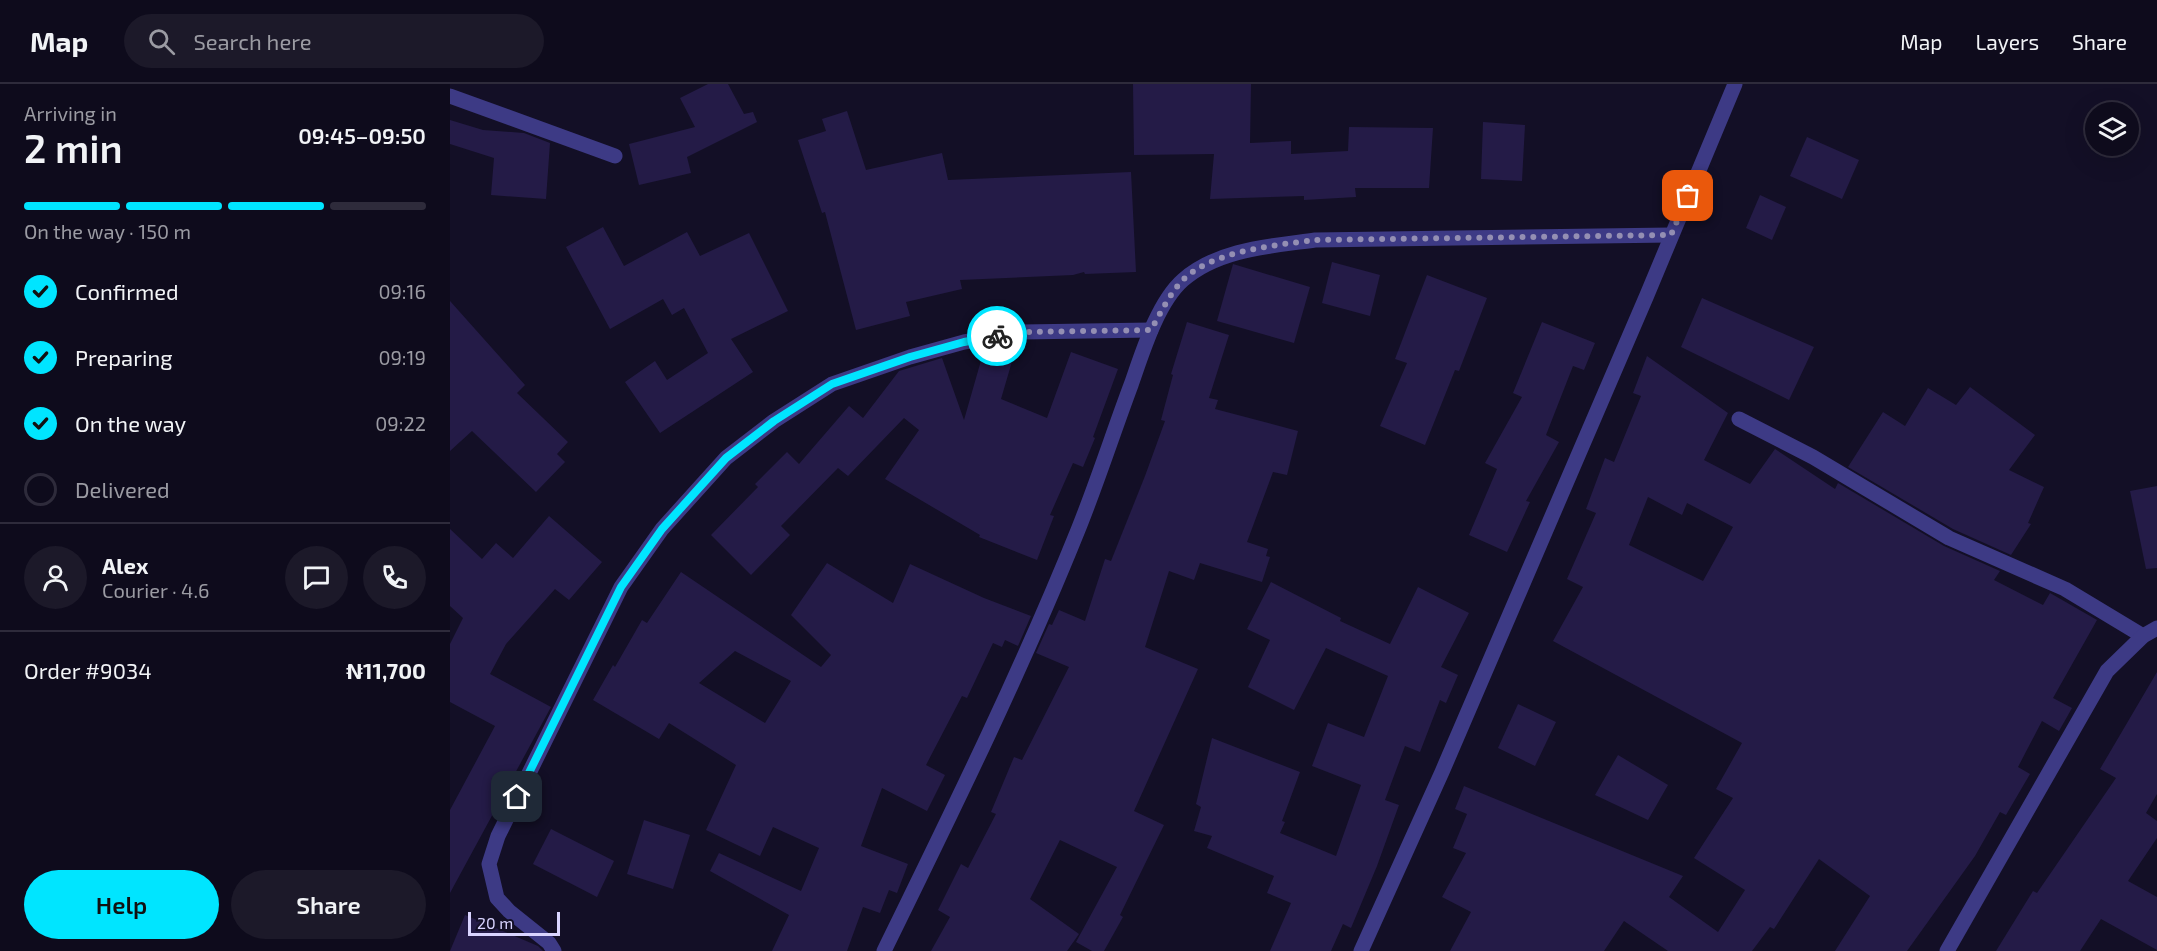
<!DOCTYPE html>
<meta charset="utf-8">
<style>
:root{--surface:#0e0b1c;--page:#1c1929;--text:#f1f3f6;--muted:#9b9ba3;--line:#2e2b3b;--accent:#00e5ff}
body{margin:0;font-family:"Exo 2",sans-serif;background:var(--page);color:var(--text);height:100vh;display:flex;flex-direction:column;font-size:22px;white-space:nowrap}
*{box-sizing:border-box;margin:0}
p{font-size:20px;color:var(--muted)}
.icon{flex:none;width:33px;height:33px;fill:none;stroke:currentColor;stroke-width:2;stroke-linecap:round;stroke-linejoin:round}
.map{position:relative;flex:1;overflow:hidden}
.sheet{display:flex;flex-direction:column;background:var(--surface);width:450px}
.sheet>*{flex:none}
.fabs{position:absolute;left:1635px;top:18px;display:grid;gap:12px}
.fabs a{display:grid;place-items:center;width:54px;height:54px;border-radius:50%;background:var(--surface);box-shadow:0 6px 24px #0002,0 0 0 2px var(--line);font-size:30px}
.scale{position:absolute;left:18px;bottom:15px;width:92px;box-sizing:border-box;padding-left:6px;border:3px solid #d9d4ff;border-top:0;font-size:16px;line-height:21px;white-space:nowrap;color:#d9d4ff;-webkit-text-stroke:4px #130f26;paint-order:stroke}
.pin{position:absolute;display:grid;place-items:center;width:51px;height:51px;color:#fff;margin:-26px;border-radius:12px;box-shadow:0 3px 9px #0006}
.courier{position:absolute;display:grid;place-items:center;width:60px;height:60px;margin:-30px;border:4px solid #00e5ff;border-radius:50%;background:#fff;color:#222;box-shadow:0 2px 8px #0007}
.summary em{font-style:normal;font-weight:600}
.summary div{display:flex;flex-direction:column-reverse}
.summary{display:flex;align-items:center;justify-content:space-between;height:102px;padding:0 24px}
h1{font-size:39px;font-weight:600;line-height:45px}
.bar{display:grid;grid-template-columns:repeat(4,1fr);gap:9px 6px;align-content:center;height:72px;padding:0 24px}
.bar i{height:8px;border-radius:4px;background:var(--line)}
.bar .current{background:var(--accent)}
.bar p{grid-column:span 4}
.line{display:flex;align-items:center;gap:15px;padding:0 24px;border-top:2px solid var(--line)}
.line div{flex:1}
.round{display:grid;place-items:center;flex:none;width:63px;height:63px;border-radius:32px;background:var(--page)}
ol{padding:0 24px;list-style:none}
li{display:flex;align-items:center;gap:18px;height:66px}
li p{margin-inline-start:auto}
li .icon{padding:6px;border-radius:50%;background:var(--accent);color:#111;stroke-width:4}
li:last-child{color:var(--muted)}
li i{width:33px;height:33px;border:3px solid var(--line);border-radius:50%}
.cta{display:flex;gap:12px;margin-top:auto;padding:12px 24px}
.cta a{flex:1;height:69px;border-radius:36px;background:var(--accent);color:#111;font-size:24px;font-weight:600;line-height:69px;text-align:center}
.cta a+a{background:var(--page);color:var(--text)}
header{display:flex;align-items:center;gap:36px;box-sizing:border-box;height:84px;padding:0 30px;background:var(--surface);border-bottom:2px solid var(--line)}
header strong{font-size:28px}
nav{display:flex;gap:33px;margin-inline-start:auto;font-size:21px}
.search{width:420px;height:54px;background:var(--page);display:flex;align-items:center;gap:15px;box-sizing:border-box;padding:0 21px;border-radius:33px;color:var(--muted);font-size:22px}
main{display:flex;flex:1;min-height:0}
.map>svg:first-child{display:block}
.building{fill:#241b47;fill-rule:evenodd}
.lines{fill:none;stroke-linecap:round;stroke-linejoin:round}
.minor{stroke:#3d3a85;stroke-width:15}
.done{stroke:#948fb3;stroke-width:6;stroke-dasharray:0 10.8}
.route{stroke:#00e5ff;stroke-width:8}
</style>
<header>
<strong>Map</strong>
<div class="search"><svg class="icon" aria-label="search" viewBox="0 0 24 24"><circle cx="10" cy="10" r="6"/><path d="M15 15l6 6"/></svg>Search here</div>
<nav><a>Map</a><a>Layers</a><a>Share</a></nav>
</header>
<main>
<section class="sheet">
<div class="summary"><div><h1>2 min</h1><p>Arriving in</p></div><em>09:45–09:50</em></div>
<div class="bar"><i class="current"></i><i class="current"></i><i class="current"></i><i></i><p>On the way · 150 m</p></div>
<ol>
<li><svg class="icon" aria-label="check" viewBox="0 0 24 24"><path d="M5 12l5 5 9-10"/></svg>Confirmed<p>09:16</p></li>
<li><svg class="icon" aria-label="check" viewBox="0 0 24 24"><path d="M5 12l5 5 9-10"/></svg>Preparing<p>09:19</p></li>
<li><svg class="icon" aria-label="check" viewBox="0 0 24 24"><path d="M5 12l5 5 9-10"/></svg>On the way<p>09:22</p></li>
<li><i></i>Delivered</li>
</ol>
<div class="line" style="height:108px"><a class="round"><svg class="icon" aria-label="person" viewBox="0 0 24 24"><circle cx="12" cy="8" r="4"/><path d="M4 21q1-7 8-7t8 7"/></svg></a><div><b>Alex</b><p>Courier · 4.6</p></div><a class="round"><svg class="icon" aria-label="chat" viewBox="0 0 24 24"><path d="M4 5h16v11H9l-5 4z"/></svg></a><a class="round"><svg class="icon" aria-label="phone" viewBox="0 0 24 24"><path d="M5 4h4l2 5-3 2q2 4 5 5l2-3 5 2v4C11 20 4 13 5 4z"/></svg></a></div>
<div class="line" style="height:78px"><div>Order #9034</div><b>₦11,700</b></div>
<div class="cta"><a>Help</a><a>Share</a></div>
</section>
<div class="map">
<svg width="1707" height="867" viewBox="0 0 1707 867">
<rect width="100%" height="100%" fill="#130f26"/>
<!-- building -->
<g class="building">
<path d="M258,0H278L294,30L303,28L307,38L237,73L241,89L189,101L179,60L245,43L230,14Z"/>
<path d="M683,0H801L800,59L841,57V70L898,67L899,43L983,44L979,104H905L906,113L854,116V112L760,115L764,70L684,71Z"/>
<path d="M397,27L416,86L492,69L498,96L681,88L686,188L635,190L634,188L623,191L510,196L512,205L456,218L460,232L406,246L375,128L372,129L348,56L376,47L372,35Z"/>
<path d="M0,36L33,46L74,49L100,59L96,115L41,111L44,74L0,60Z"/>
<path d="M1033,38L1075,41L1072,97L1031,95Z"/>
<path d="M1357,53L1409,76L1392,115L1340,92Z"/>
<path d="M1310,111L1336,123L1322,156L1296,144Z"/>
<path d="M153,143L174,182L237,148L250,172L299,149L338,227L281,255L303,288L210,349L175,298L205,277L217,296L258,269L234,224L222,231L213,215L160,245L116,163Z"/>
<path d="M882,178L930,191L920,232L872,219Z"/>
<path d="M783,180L860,203L844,259L767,237Z"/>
<path d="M977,191L1037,214L1009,287L1005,286L975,361L930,342L957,279L945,275Z"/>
<path d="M1252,214L1364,263L1339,316L1231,263Z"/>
<path d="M0,217L75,301L67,309L118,358L107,370L115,378L86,408L22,347L0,367Z"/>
<path d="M737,238L779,251L759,314L768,316L765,325L848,347L837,391L823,388L797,458L818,465L816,472L820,473L812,498L750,479L744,496L719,487L695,563L748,585L684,727L714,741L670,831L673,833L654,867H642L626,858L667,783L610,756L580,815L629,850L617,867H481L500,833L488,826L511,780L518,784L546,730L541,728L564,673L572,676L619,583L586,569L599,540L602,541L609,526L635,537L655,475L661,477L695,392L715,337L711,336L723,291L721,290Z"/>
<path d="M1092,238L1145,259L1134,286L1123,282L1096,351L1109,358L1076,417L1080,418L1057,468L1019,451L1047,385L1035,379L1072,313L1063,309Z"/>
<path d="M534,266L563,274L551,315L597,334L621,268L668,285L643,353L645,354L633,383L623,379L600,431L604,432L587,476L529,453L530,451L435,395L469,346L454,334L398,392L388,384L331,442L340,451L301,491L261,451L308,403L305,400L337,368L349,380L399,322L413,334L449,287L492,274L514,336Z"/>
<path d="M1197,272L1278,329L1254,376L1300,400L1325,365L1385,405L1388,399L1494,462L1550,487L1544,496L1593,521L1600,509L1647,536L1603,614L1622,624L1609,647L1592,637L1568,683L1580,690L1556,731L1550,728L1525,772L1457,867H1385L1420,812L1369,775L1324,845L1320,843L1302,867H1218L1174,837L1154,867H1000L1021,828L992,813L1016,769L1003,764L1017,730L1005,725L1014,702L1233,792L1219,813L1268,848L1295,806L1244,774L1283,714L1266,705L1292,659L1103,557L1133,503L1117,495L1146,429L1136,425L1155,374L1164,378L1191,312L1183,309ZM1198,413L1232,431L1237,419L1283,443L1253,497L1179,461Z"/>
<path d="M1520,303L1585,351L1559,386L1594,403L1578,439L1581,440L1561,471L1503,445L1398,383L1433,328L1455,342L1478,304L1506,321Z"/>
<path d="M1707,402V484L1696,485L1680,407Z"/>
<path d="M99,432L152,478L119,516L105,505L56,560L40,590L101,623L0,809V726L45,642L0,618V560L13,534L0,522V445L32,475L46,459L63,474Z"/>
<path d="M377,479L443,519L460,480L534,514L581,532L568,562L555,556L552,563L543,559L517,614L512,612L476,681L495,691L477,727L432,704L411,762L458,780L447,809L439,806L430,829L413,823L397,867H322L339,831L260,787L269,769L351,807L369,764L323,743L310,772L256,746L286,681L219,639L209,655L143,616L163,581L165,583L192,536L197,539L231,488L371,583L381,571L341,531ZM285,567L341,597L315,639L249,599Z"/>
<path d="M821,498L891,534L890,537L940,560L968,503L1019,529L991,583L1008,591L996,619L990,616L970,668L955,662L935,716L949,721L927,782L901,844L893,840L881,867H820L841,819L817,809L824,792L757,764L762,752L744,747L751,723L746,720L762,654L850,688L832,737L835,738L830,749L886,772L911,701L862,682L878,639L914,653L938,592L876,564L844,626L798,603L820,556L797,545Z"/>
<path d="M1707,588V710L1696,729L1707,737V754L1678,797L1707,813V866L1651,835L1630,867H1546L1583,807L1587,809L1666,694L1650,685Z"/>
<path d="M1068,620L1106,638L1085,682L1048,664Z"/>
<path d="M1168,671L1218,701L1198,736L1145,711Z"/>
<path d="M194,736L240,751L223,805L177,790Z"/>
<path d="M101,745L164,777L147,813L83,780Z"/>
<path d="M15,831L88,862L93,867H0Z"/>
</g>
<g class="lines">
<!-- minor -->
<g class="minor">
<path d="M0,12L165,72"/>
<path d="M1289,335L1363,373L1499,454L1615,505L1693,552"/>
<path d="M104,867L99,859L59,827L47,814L39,780L48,752L171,503L212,445L276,374L324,337L382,300L460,273L514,258L572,248L701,246"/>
<path d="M434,867C502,728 570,590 628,446C647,399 663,349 681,301C692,270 707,219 733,196C768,165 821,162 865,156L1221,151"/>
<path d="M911,867L992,688L1197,211L1285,0"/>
<path d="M1497,867L1657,587L1693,552L1707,544"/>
</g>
</g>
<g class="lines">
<!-- done -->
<path class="done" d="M547,252L572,248L701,246C710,230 718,213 730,199C758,167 826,161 866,156L1221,151L1238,112"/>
<!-- route -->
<path class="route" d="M67,713L171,503L212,445L276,374L324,337L382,300L460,273L514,258L547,252"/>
</g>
</svg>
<div class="fabs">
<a><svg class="icon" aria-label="layers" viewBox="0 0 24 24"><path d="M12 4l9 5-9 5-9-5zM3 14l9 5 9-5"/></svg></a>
</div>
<div class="scale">20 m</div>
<div class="pin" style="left:1238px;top:112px;background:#ea580c"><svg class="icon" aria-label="bag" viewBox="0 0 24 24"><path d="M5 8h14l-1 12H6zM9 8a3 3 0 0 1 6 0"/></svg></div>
<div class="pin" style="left:67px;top:713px;background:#1f2937"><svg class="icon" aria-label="home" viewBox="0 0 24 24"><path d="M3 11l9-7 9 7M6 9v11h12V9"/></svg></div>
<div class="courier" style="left:547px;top:252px"><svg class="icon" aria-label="bike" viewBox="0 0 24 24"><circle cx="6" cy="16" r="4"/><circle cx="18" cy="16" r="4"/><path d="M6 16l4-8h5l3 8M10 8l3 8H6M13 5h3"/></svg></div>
</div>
</main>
